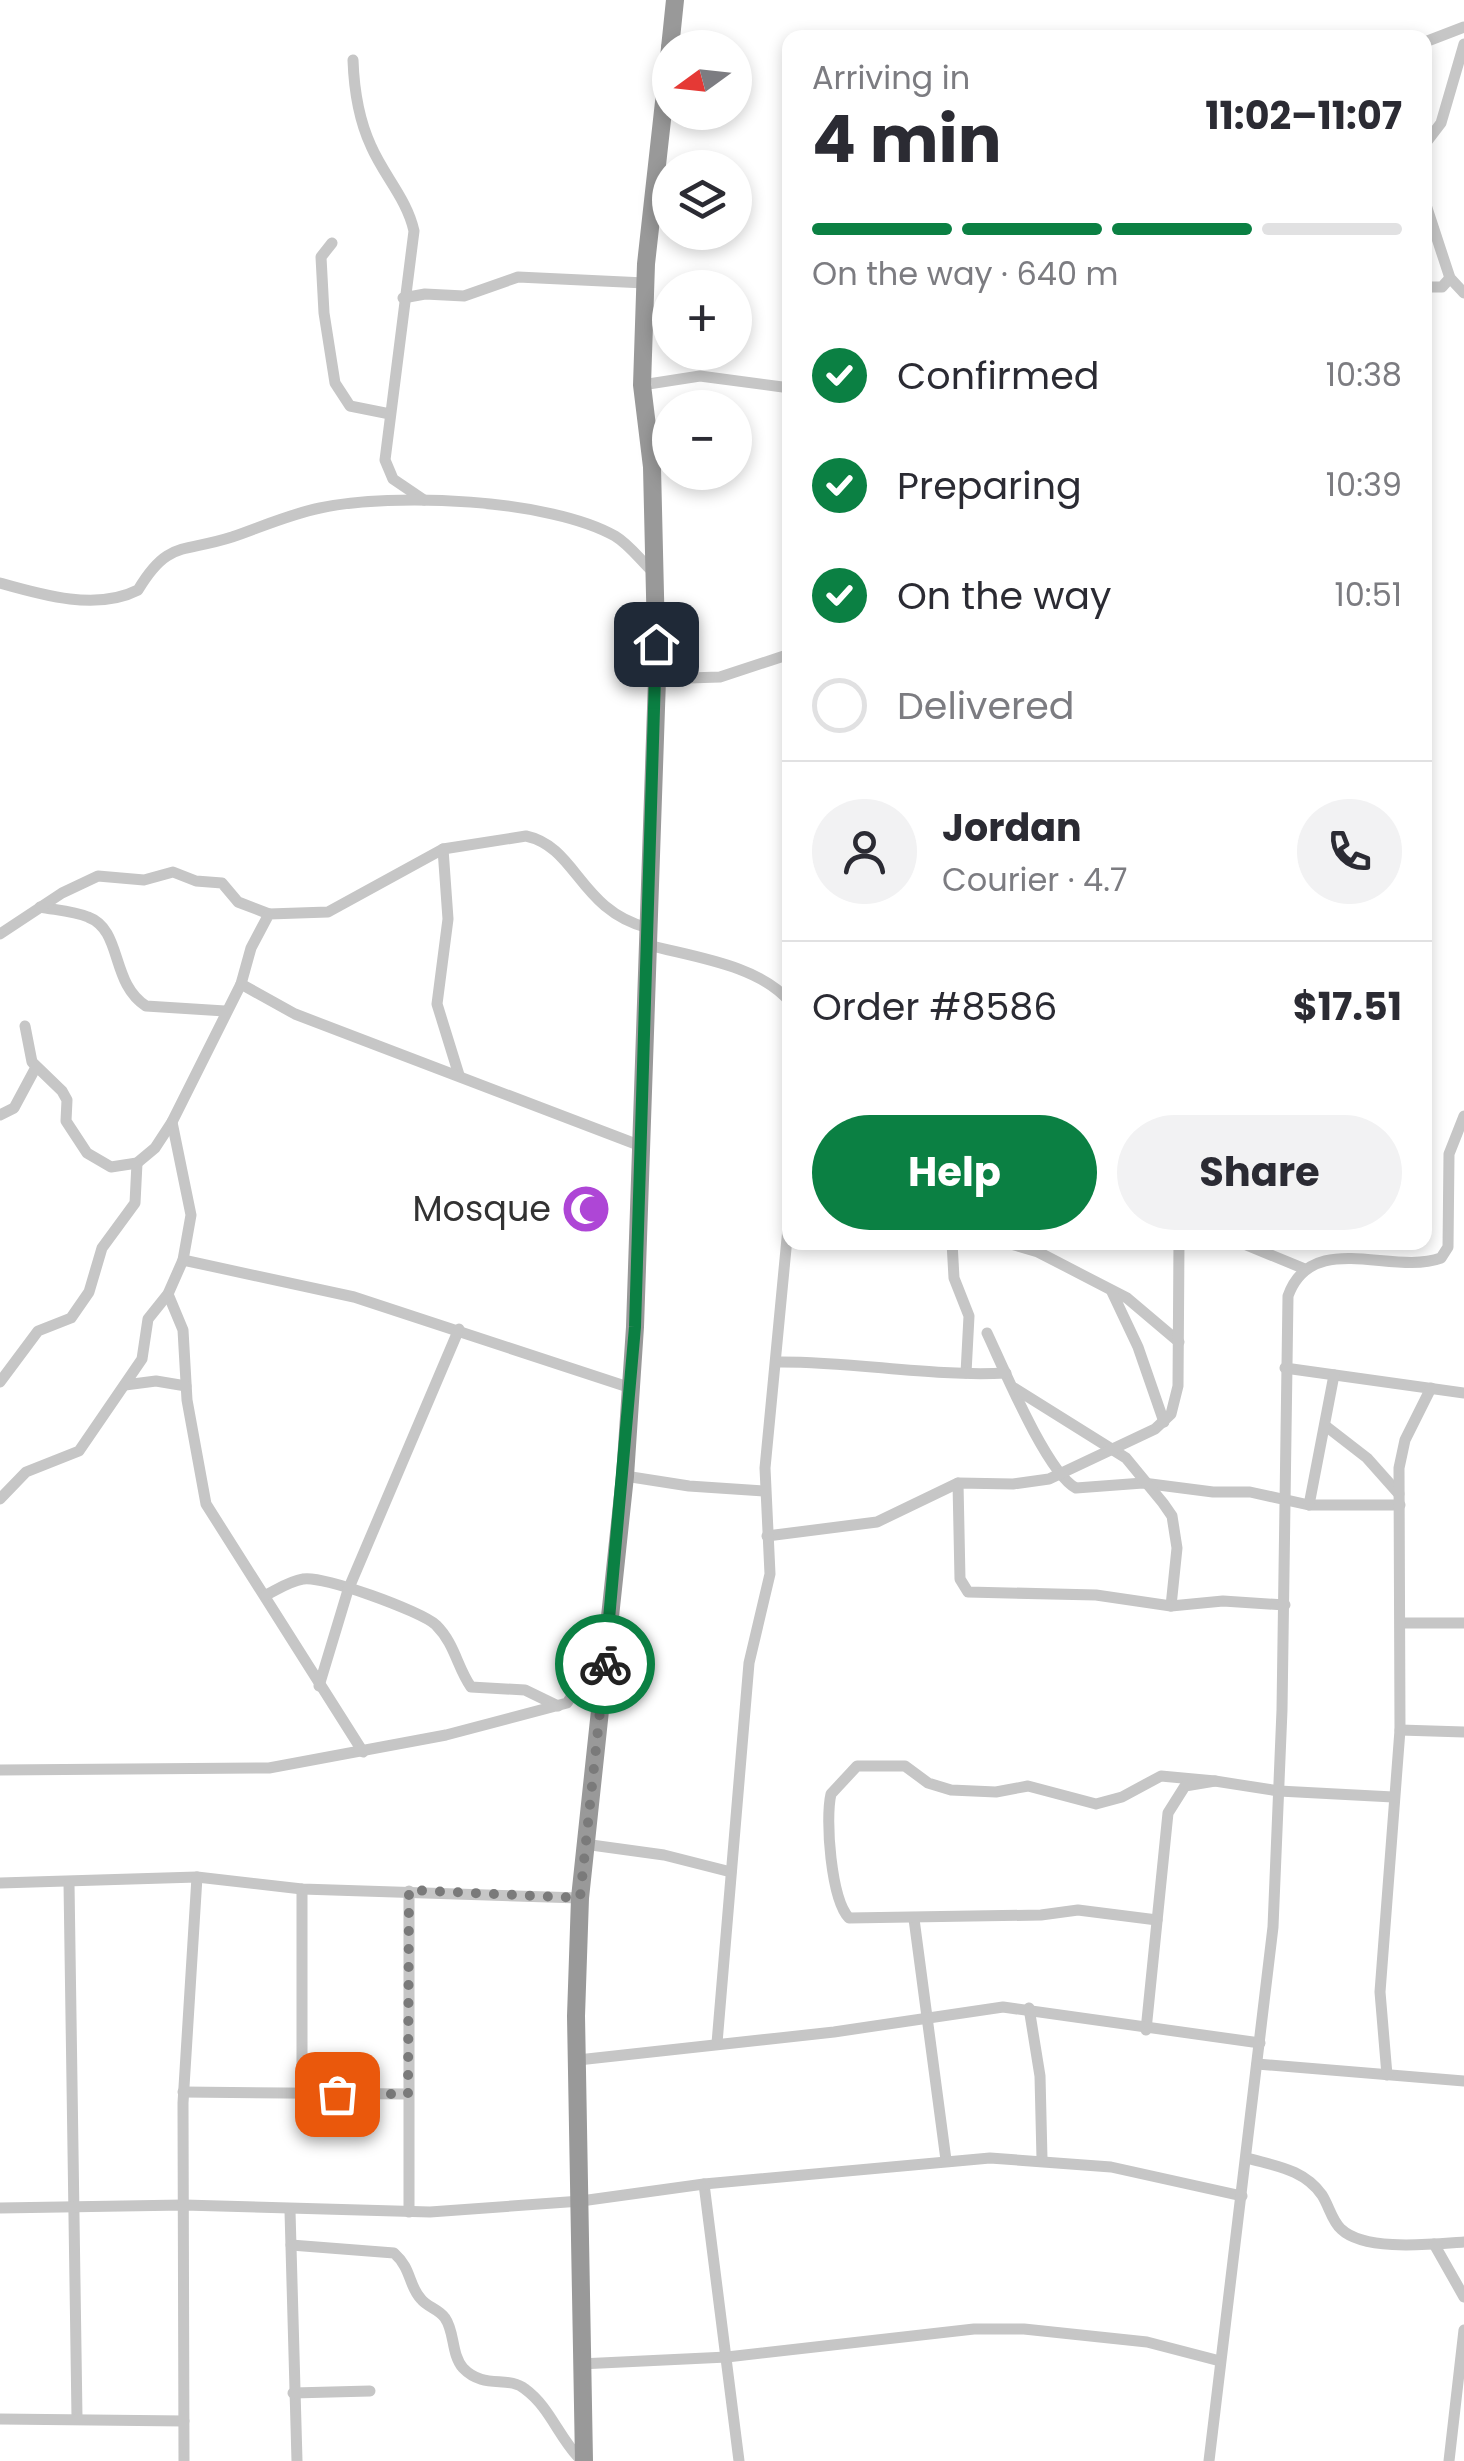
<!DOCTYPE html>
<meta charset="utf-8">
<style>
:root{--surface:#fff;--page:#f2f2f3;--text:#2b2b33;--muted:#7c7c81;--line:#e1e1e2;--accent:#0b8043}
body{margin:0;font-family:Poppins,sans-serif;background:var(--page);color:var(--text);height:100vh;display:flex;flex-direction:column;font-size:38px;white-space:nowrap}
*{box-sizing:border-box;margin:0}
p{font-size:32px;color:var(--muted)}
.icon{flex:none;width:55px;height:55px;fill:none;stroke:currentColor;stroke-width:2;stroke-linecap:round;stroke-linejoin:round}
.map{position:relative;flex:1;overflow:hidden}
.drawer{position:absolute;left:782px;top:30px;width:650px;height:1220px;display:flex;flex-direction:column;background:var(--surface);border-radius:20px;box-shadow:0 5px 15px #0003}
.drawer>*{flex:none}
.needle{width:65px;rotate:255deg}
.controls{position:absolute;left:652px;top:30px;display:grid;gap:20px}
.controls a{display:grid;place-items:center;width:100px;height:100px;border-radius:50%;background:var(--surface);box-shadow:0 5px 15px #0003;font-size:50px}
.pin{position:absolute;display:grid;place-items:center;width:85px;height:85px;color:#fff;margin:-42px;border-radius:20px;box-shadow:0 5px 15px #0006}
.courier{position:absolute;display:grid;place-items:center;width:100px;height:100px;margin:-50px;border:8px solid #0b8043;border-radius:50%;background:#fff;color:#222;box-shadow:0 2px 12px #0007}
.head em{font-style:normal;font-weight:700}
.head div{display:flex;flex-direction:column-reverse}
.head{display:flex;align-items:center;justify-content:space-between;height:170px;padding:0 30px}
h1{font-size:65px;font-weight:700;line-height:75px}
.bar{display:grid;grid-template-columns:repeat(4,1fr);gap:15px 10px;align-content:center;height:120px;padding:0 30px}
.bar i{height:12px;border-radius:8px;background:var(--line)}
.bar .on{background:var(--accent)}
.bar p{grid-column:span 4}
.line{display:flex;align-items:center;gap:25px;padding:0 30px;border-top:2px solid var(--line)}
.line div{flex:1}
.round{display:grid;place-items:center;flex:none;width:105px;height:105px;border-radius:52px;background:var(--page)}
ol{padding:0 30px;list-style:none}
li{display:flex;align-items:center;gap:30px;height:110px}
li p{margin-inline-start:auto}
li .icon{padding:10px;border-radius:50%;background:var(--accent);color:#fff;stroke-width:4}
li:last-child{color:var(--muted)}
li i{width:55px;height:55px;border:5px solid var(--line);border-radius:50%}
.primary-button{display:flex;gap:20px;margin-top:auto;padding:20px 30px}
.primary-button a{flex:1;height:115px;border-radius:60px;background:var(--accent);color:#fff;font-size:40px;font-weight:700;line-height:115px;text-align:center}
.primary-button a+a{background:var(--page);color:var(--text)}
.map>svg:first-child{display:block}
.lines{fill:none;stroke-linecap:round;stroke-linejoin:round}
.minor{stroke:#c6c6c6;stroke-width:11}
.highway{stroke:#999;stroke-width:18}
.done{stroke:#7a7a7a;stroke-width:10;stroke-dasharray:0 18}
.route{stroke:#0b8043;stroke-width:12}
.labels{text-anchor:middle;stroke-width:10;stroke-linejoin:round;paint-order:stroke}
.poi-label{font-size:35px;fill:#323232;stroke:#fff;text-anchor:end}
</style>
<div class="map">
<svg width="1464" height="2461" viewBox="0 0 1464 2461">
<rect width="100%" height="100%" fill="#fff"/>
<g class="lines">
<!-- minor -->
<g class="minor">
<path d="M1425,42L1464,27"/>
<path d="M353,60C354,89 359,120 371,146C384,176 407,199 414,231L385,460L393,479L424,500"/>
<path d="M1425,144L1441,123L1464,44"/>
<path d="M1425,202L1450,278L1464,293"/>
<path d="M332,243L321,257L324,313L335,383L350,406L390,414"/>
<path d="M1425,287H1442L1450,278"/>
<path d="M403,298L425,294L464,296L518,277L645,283"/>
<path d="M642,385L700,376L790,388"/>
<path d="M0,583C42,595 97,611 138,590C168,540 182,553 232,537C261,527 290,514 320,508C393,492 550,499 615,536C630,545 641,561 654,573"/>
<path d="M657,679L720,677L790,654"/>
<path d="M443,849L448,919L437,1004L459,1075"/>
<path d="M40,907C55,910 73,911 88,917C123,930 110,983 146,1006L225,1011"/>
<path d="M0,934L62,893L98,876L144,880L173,872L196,881L222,883L238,902L269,914"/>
<path d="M648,945C693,957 759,965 790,1002"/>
<path d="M241,984L295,1014L641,1146"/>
<path d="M25,1026L32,1062L62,1091L67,1100L66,1121L87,1153L111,1167L137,1163L155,1148L172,1122L241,984L251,948L269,914L328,912L443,849L526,836C577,847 579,910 648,928"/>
<path d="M0,1115L14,1108L36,1067"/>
<path d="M952,1242L954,1278L969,1316L966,1373"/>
<path d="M1004,1242L1038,1252L1127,1298L1179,1342"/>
<path d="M1239,1242L1305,1269"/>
<path d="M183,1260L354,1297L631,1388"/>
<path d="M1112,1292L1138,1347L1164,1422"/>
<path d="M168,1294L183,1330L187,1400L206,1504L363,1752"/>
<path d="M987,1333C1003,1367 1047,1473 1076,1488L1143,1483L1213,1492H1250L1309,1505H1400"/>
<path d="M776,1362C853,1361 929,1377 1006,1373"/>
<path d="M1285,1368L1464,1393"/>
<path d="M0,1382L38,1331L71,1318L89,1292L102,1248L135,1203L137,1163"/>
<path d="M125,1385L156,1381L186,1386"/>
<path d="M1014,1388L1126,1458L1163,1503L1172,1516L1177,1548L1171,1606"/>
<path d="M1327,1427L1367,1458L1399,1494"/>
<path d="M625,1476L689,1486L764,1491"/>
<path d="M958,1483L960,1579L968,1592L1096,1595L1171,1606L1223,1601L1285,1605"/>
<path d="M0,1499L26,1472L79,1451L142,1359L148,1319L168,1294L183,1260L191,1215L172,1122"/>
<path d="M1309,1505L1334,1375"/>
<path d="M767,1536L877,1522L958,1483L1013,1484L1049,1479L1155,1429L1171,1414L1178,1386L1179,1242"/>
<path d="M266,1595C278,1589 290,1581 303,1579C322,1575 421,1611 436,1625C455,1644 457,1667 471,1687L525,1690L558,1706"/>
<path d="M1403,1623H1464"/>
<path d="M319,1686L348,1590L459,1329"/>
<path d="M1400,1730L1464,1732"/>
<path d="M0,1770L269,1768L446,1735L567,1703L605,1647"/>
<path d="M584,1844L664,1855L731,1872"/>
<path d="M0,1883L197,1877L302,1889L580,1898"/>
<path d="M69,1883L77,2417"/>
<path d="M409,1891V2212"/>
<path d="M914,1919L946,2160"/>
<path d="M1157,1920L1078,1910L1041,1915L849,1918C831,1899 825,1819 831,1794L857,1766H905L928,1783L951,1790L996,1792L1028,1786L1096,1804L1122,1797L1161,1776L1215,1781"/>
<path d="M1029,2008L1040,2076L1042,2159"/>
<path d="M1146,2030L1168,1813L1185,1786L1215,1781L1279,1791L1393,1797"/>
<path d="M717,2043L749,1663L770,1574L765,1468L790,1207"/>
<path d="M578,2060L834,2032L1003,2007L1260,2043"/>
<path d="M1257,2064L1464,2081"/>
<path d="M1387,2075L1380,1992L1400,1730L1399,1468L1405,1440L1431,1388"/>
<path d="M183,2092L408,2094"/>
<path d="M302,2094V1889"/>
<path d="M1247,2158C1275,2166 1304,2169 1322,2195C1329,2206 1332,2221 1341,2229C1365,2252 1433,2244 1464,2242"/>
<path d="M704,2184L739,2461"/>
<path d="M0,2208L184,2205L430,2212L581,2201L704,2184L990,2158L1111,2167L1242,2196"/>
<path d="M290,2211L297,2461"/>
<path d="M1434,2244L1464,2297"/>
<path d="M291,2245L394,2253C412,2269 408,2285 421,2299C427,2307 439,2309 445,2318C455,2332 451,2354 463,2368C484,2390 508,2375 525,2389C551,2408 559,2439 582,2461"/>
<path d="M580,2364L727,2357L974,2329H1024L1147,2342L1220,2361"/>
<path d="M293,2393L370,2391"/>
<path d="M0,2419L184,2421"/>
<path d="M184,2461L183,2103L197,1877"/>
<path d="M1209,2461L1273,1927L1282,1710L1288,1296C1312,1229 1392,1276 1441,1258L1448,1247L1449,1154L1464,1116"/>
<path d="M1449,2461L1464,2330"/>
</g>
<!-- highway -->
<g class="highway">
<path d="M670,48L675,0"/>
<path d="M584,2461L576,2016L580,1898L625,1476L635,1327L657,679L652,467L642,385L646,264L670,48"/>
</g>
</g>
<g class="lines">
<!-- done -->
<path class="done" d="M337,2094H408L409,1890L580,1898L605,1664"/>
<!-- route -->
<path class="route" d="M605,1664L635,1327L656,644"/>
</g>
<!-- icons -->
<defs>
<g id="mosque-disc" transform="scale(2.5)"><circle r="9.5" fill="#ae46d6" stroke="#fff"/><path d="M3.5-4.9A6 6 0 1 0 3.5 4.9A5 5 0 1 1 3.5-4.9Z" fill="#fff"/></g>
</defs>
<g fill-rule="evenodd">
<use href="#mosque-disc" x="586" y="1209"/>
</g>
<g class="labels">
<!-- poi labels -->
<g class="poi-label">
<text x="551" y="1221">Mosque</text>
</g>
</g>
</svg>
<div class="controls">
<a><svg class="needle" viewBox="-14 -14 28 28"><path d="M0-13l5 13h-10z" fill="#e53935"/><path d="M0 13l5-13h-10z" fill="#7c7c81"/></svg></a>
<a><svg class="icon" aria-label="layers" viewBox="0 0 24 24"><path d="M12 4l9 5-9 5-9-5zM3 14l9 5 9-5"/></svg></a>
<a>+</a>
<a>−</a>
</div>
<div class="pin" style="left:337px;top:2094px;background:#ea580c"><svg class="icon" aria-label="bag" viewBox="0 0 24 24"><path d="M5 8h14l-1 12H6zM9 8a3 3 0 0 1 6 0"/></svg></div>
<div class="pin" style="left:656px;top:644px;background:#1f2937"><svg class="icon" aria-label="home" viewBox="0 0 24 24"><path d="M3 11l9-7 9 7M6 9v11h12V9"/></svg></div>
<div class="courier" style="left:605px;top:1664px"><svg class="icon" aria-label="bike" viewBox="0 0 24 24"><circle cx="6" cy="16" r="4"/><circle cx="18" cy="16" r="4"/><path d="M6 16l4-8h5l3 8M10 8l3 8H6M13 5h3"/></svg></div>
<section class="drawer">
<div class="head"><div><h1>4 min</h1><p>Arriving in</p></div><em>11:02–11:07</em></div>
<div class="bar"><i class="on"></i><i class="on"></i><i class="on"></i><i></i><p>On the way · 640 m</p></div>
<ol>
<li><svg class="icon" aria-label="check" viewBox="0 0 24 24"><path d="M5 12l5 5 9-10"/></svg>Confirmed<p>10:38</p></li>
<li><svg class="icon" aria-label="check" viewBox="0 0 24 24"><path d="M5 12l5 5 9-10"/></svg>Preparing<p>10:39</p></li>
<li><svg class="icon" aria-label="check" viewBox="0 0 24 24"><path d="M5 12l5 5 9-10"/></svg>On the way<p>10:51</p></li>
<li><i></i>Delivered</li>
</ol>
<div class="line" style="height:180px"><a class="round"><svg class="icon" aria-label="person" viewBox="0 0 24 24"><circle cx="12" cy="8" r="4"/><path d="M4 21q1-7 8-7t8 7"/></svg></a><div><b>Jordan</b><p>Courier · 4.7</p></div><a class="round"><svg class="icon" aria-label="phone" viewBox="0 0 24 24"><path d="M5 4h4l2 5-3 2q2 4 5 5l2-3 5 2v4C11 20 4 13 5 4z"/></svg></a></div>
<div class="line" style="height:130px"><div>Order #8586</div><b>$17.51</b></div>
<div class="primary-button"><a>Help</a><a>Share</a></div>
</section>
</div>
